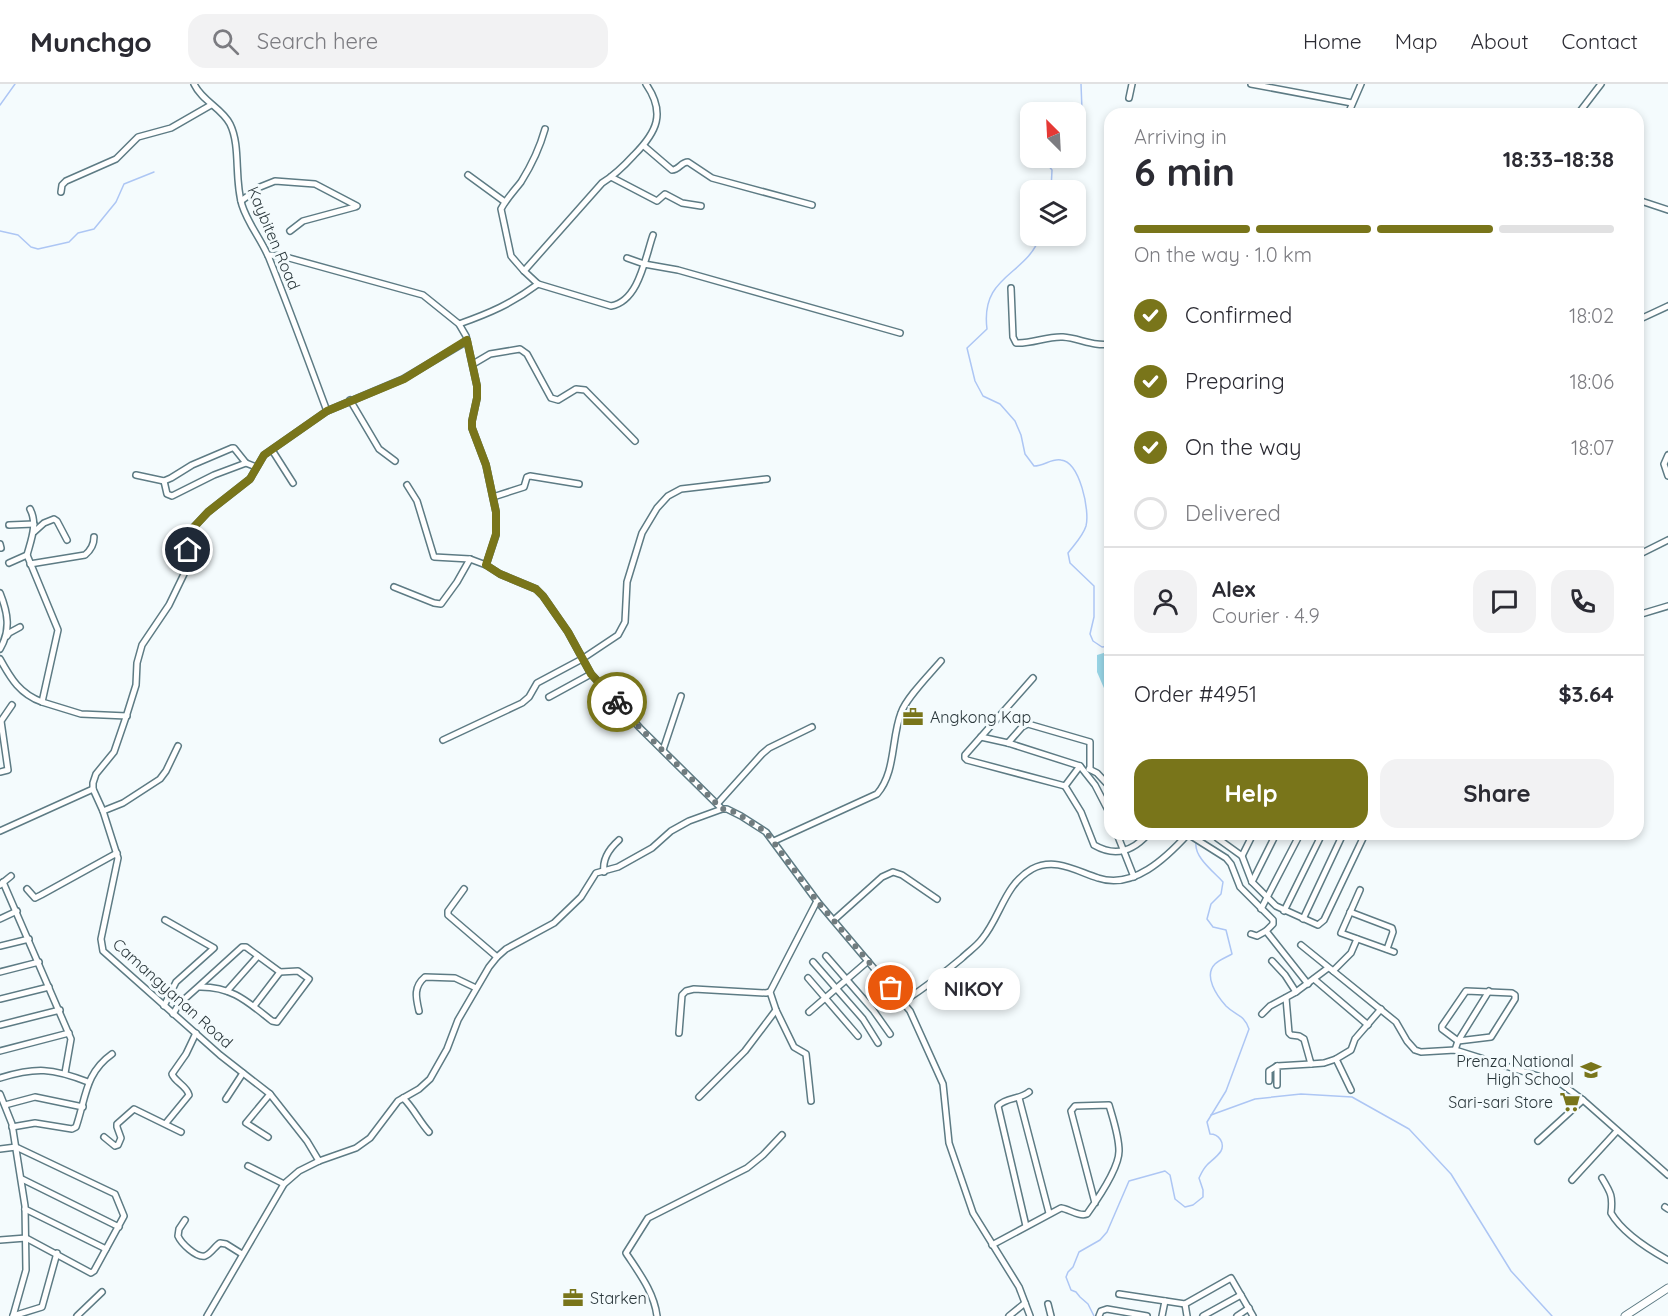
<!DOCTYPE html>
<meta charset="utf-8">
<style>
:root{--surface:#fff;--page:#f2f2f3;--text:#2b2b33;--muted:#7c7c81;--line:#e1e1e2;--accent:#79751a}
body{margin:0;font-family:Quicksand,sans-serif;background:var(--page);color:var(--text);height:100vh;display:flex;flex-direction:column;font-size:22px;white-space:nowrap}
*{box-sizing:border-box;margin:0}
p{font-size:20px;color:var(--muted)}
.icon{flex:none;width:33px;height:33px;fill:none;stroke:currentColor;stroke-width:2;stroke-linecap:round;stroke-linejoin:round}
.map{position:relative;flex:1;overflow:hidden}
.panel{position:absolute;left:1104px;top:24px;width:540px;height:732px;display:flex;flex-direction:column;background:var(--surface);border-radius:18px;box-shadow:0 3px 9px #0003}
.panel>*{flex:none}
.needle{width:39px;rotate:336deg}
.fabs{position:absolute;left:1020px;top:18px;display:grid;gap:12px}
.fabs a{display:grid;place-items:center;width:66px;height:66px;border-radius:12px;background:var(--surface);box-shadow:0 3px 9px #0003;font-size:30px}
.pin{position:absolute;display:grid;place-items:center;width:51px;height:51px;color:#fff;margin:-26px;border:3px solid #fff;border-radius:50%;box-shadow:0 2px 6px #0007}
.courier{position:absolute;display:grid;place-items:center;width:60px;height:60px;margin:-30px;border:4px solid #79751a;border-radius:50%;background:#fff;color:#222;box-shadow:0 2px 8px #0007}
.bubble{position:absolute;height:42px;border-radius:18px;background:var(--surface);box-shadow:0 3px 9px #0003;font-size:20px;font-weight:800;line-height:42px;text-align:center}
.headline em{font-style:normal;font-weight:800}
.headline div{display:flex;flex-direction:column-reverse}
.headline{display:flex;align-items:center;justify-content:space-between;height:102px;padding:0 30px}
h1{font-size:39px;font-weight:800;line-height:45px}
.bar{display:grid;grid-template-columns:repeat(4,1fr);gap:9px 6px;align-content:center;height:72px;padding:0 30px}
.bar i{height:8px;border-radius:4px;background:var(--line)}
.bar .active{background:var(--accent)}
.bar p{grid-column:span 4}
.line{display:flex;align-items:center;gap:15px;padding:0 30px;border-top:2px solid var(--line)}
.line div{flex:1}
.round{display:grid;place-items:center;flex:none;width:63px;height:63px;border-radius:18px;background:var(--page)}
ol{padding:0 30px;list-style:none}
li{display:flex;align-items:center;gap:18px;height:66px}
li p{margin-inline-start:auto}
li .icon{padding:6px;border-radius:50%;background:var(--accent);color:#fff;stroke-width:4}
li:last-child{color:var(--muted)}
li i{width:33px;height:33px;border:3px solid var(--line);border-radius:50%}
.primary-button{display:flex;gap:12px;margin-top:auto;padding:12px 30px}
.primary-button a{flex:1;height:69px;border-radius:18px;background:var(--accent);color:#fff;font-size:24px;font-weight:800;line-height:69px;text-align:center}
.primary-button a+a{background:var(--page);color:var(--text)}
header{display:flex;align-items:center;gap:36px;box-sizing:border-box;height:84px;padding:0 30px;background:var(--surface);border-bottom:2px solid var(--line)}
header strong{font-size:28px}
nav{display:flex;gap:33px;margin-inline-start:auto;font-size:21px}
.search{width:420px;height:54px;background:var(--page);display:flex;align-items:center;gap:15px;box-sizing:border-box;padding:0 21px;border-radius:18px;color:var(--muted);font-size:22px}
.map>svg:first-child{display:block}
.green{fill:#99d6e7}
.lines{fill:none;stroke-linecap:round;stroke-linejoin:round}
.stream{stroke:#adc6f4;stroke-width:1.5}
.minor-casing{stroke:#5d7b84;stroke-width:8}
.major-casing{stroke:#5d7b84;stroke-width:9}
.minor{stroke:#fff;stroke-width:5}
.major{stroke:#fff;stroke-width:7}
.done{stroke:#717c7f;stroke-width:6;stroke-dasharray:0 10.8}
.route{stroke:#79751a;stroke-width:8}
.labels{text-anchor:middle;stroke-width:6;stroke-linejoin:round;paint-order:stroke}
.street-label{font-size:16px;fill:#2a373b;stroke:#f4fbfd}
.poi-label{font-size:16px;fill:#2a373b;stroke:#f4fbfd;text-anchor:start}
</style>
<header>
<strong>Munchgo</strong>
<div class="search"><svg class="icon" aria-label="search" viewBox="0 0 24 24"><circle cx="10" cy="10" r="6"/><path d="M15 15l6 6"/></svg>Search here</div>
<nav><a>Home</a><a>Map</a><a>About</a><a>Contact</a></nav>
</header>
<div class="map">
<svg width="1668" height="1232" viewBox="0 0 1668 1232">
<rect width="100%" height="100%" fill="#f4fbfd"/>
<!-- green -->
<path class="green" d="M1110,567V618L1097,588V571Z"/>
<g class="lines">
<!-- stream -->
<g class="stream">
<path d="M0,21L15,0"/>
<path d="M1076,38L1082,26L1081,0"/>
<path d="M1042,74L1052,86L1051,106"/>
<path d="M0,147L18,151L31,163L38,165L69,158L78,149L94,145L116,118L124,100L154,88"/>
<path d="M1040,152C1027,192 980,190 987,245L967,264L975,297L983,312L1000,320L1015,337L1021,351L1025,370L1034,382C1044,382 1052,374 1061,376C1080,378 1090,427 1086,442C1083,452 1074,461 1068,469L1070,479L1094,502V533L1090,550L1093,557L1102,563L1110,562"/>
<path d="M1216,750H1217"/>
<path d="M1200,752L1204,750"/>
<path d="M1211,1031L1255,1015L1301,1010L1352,1013L1409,1045L1451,1090L1511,1187L1552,1232"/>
<path d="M1094,1232L1088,1220L1080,1213L1076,1208L1071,1206L1066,1193L1068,1188L1073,1183L1079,1168L1100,1156L1107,1148L1129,1097L1165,1087L1170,1091L1175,1115L1185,1123L1193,1121L1203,1113V1106L1199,1094C1201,1090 1203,1085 1207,1081C1211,1077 1218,1072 1221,1067C1225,1059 1219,1050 1210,1050L1207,1038L1226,1007L1249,945C1244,930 1236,932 1226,922C1217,912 1203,892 1215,880C1219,876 1227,873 1232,870L1226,846L1213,843L1207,835L1211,820L1221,810L1223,798C1214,788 1194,773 1196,759"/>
</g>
<!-- minor casing -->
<g class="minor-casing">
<g id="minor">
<path d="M194,0C202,17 222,24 230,40C241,62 234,95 242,121C248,140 261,155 269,174C289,224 308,276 327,327"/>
<path d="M1251,0L1352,19"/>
<path d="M1129,14L1132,0"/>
<path d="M1348,30L1361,0"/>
<path d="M1578,30L1601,0"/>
<path d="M545,45C540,63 531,82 521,98C514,107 507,114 501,125L511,172L524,187L538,200L611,222C639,217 645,174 653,151"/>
<path d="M644,62L672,86C679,86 681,78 688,78L712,94L812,121"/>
<path d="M468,91L505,118"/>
<path d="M611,93L657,117L665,110L682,119L701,122"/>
<path d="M61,108L62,101L66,97L116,75L138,53L171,44L211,21"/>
<path d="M1638,116L1668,126"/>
<path d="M241,117L260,103L275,97L315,100L357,122"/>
<path d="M290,147L303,137L355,123"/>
<path d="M268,171L282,172L423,211L459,240L466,252L477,302V314L472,337V344L486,381L496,428V451L486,481L500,490L536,505L543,512L568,548L591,590L640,644L722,725"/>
<path d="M627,174L644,180L678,186L900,249"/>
<path d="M524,187L602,99C615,91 624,82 634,71C657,48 666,29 646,0"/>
<path d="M1011,204L1013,253L1016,259C1032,260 1047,252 1063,253C1079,254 1094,263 1110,260"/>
<path d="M1638,236L1668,222"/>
<path d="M459,240C490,229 511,220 538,200"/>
<path d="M473,280L490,270L520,265L527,270L551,314L558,316L576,305L585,306L635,357"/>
<path d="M350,316L379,365L395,377"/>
<path d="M272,366L293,399"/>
<path d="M1668,371L1664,380L1668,392"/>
<path d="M136,391L164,397L171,394L192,381L232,364H234L246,379L256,383"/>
<path d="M164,397L167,410L172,412L214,391L246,379"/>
<path d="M407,401L417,417L434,473L470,475"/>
<path d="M493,413L524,403L527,393L530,392L579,400"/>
<path d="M9,441L34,440"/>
<path d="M34,448L44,439L54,435L57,437L67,456"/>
<path d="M0,460L1,464"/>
<path d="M27,471L58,546L42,618L81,630L127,632"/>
<path d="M1638,471L1668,456"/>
<path d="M9,479L27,471C31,456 38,440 30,425"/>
<path d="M30,480L85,471C91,466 94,461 94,453"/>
<path d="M394,503L434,519L441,520L457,498L470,475L486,481"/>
<path d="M1638,531L1668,522"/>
<path d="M7,552L9,549L20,543"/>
<path d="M0,565C11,546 8,529 0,509"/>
<path d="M0,575C11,595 20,610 42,618"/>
<path d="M1033,594L965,671V674L967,676L1065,702"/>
<path d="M549,613L591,590"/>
<path d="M981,653L1008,659L1080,682L1095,701L1110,730"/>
<path d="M443,656L522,619L529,613L537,599L582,575L618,551L625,538L627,498L642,449L657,424L668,412L681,405L767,395"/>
<path d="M1008,659L1022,643L1028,640L1090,658V685"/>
<path d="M663,666L681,612"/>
<path d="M1080,682L1065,702L1081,728L1094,761C1115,773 1132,768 1148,750"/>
<path d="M1089,685L1097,689L1110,703"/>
<path d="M0,688L8,686L1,637L12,621"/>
<path d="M718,719L762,670L769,664L812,643"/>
<path d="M103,727L123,719L160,695L166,687L178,662"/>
<path d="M0,747L93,705"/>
<path d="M1117,750L1134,793"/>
<path d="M1188,750L1226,774L1231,780L1240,803L1273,836V840L1266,847L1308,900"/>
<path d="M1217,754L1242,772L1252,798L1276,822L1318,841L1324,836L1365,750"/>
<path d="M774,757L877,710C896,688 891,655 901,629C906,614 930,590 941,577"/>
<path d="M1242,772L1253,750"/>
<path d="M604,788C602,775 610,764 619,756"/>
<path d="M3,798L71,955L65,989"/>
<path d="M1252,798L1276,750"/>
<path d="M0,801L11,792"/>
<path d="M27,805L35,814L41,811L117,769"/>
<path d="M464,805L448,827V831L497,873"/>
<path d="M1360,806L1341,849L1394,868"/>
<path d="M1261,825L1300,750"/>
<path d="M1284,827L1322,750"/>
<path d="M1350,828L1392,844L1393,848L1387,865"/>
<path d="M0,835L17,827"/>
<path d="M1303,835L1343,750"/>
<path d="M834,836L882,793L893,788L902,791L937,815"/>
<path d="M1251,850L1257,852L1266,847"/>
<path d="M1301,861L1396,938L1407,957L1415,966L1421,968L1455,966L1560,999L1583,1016L1668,1091"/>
<path d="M0,862L29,855"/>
<path d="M826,872L873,926L890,950"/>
<path d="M1272,877L1285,891L1296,908"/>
<path d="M813,878L863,935L878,959"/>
<path d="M1333,887L1351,869L1357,855"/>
<path d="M0,888L39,878"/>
<path d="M808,894L858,952"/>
<path d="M1314,895L1368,941"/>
<path d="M227,907L258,872"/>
<path d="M1466,907L1512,909L1515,911V915L1491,953L1458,957L1442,945V942Z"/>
<path d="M1286,914L1289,949L1291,951L1299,952L1304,955L1311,980L1324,979L1336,975"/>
<path d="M0,915L49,903"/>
<path d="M903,918C924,904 943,890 962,874C968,868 977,862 982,855C1001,832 1004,801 1032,785C1055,773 1076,787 1098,794C1133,806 1166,774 1188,750"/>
<path d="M164,922L176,898L214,864L165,836"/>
<path d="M254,922L280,888"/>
<path d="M776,926L794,963L806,970L811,1017"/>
<path d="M419,927C416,914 413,903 425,893L455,894L476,904"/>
<path d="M809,928L868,877"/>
<path d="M173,930L179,920L198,903C231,902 247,917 272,937L277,938L309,895L298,887L280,888L246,863H242L198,903"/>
<path d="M1262,930L1270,922L1296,908L1328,884"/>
<path d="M0,941L60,926"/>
<path d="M679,949L682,911L686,907L694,905L766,909L770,908"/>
<path d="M1455,966L1458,957L1489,907"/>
<path d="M0,967L69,949"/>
<path d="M0,994C36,983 52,984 88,998"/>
<path d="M1269,997V987L1277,982"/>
<path d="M1277,1001V982L1311,980"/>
<path d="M1351,1006L1336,975L1351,966L1355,955L1381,925"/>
<path d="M0,1010L12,1040L25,1122L26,1186L13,1232"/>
<path d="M699,1013L745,967L776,926L770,908L817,817"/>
<path d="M403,1014C413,1023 419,1037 429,1048"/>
<path d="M1019,1014L1049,1129"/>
<path d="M226,1015L243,989"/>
<path d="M5,1021L35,1013L83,1023"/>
<path d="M166,1039L189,1011C187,1002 175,998 172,990L186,970L196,949"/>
<path d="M12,1043L35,1039L72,1045L76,1043C86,1014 85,989 112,970"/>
<path d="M104,1053L115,1062L118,1061L121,1054L117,1043V1040L134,1025L181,1048"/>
<path d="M268,1053L246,1039L270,1010"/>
<path d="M1538,1057L1583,1016"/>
<path d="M0,1065L16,1063L115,1110L124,1132L94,1187L91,1189L26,1154L0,1156"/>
<path d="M319,1077L307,1057L270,1010L220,971L103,867L101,855L118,774L103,727L93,705V699L96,690L114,668L126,633L136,601L137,579L142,561L169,521L184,490L187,480L189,452L193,444L208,428L250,395L264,371L327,327L403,295L467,257"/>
<path d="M248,1082L284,1100"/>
<path d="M1602,1094C1611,1109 1613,1112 1611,1129C1622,1148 1648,1165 1668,1176"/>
<path d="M22,1095L119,1143"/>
<path d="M1572,1096L1617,1047"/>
<path d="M1665,1123L1668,1125"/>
<path d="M25,1125L106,1165"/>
<path d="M185,1136L179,1145L178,1152C181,1159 196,1174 205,1172C211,1170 215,1162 220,1159L226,1160L242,1170"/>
<path d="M1026,1142L998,1022C1006,1013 1019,1016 1029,1008"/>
<path d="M992,1161L1061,1124C1069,1125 1079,1133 1087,1130C1097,1116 1119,1084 1119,1067C1119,1052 1113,1035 1109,1021L1075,1022L1071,1027L1095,1119"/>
<path d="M1119,1210L1185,1220L1231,1194L1253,1232"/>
<path d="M1048,1220L1051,1232"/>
<path d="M1185,1220L1187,1232"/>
<path d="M13,1232L42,1223L57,1169"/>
<path d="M77,1232L102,1208"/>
<path d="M207,1232L284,1100L299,1087L319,1077L356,1064L370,1054L398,1017L419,1005L430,995L447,965L458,936L489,883L497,873L506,865L554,839L581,813L596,789L618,783L652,764L671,747L689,737L722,725H727L741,732L766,748L817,817L910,927L943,1000L949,1059L973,1129L1019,1203L1030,1232"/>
<path d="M657,1232C654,1208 639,1189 626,1169L648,1134L747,1084L763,1071L782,1051"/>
<path d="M1009,1232L1025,1219"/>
<path d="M1099,1232L1101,1227L1107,1225L1147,1232"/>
<path d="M1162,1232L1165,1217"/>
<path d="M1203,1232L1241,1211"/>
<path d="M1237,1232L1249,1224"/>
</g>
</g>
<!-- major casing -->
<g class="major-casing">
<path id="major" d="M1625,1232L1668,1204"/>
</g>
<!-- minor -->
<use href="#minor" class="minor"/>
<!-- major -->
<use href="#major" class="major"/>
</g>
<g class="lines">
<!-- done -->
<path class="done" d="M617,618L640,644L722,725H728L741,732L766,748L817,817L891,904"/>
<!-- route -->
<path class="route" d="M188,466L190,448L193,444L208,428L250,395L264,371L327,327L404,295L467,256L477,302V314L472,337V344L486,381L496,428V450L486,481L500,490L536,505L543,512L568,548L591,590L617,618"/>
</g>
<!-- icons -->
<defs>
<g id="office-bare" transform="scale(1.62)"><path d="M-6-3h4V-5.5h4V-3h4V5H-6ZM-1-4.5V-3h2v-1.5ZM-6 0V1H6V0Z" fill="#79751a" stroke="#f4fbfd" stroke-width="2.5" paint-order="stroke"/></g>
<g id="school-bare" transform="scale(1.62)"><path d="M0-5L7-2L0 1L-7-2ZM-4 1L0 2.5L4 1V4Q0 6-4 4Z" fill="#79751a" stroke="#f4fbfd" stroke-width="2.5" paint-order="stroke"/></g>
<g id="supermarket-bare" transform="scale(1.62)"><path d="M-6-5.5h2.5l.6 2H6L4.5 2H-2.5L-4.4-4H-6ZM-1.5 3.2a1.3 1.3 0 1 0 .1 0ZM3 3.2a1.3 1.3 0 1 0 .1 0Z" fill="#79751a" stroke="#f4fbfd" stroke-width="2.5" paint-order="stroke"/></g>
</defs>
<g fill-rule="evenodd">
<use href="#office-bare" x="913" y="633"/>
<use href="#school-bare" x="1591" y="986"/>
<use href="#supermarket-bare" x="1570" y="1018"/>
<use href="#office-bare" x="573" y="1214"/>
</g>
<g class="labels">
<!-- street labels -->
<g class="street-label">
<text transform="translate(274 154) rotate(67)" y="6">Kaybiten Road</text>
<text transform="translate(173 909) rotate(42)" y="6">Camangyanan Road</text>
</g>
<!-- poi labels -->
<g class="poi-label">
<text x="930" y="639">Angkong Kap</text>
<text x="1574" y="983" text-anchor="end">Prenza National<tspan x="1574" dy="18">High School</tspan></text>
<text x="1553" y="1024" text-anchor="end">Sari-sari Store</text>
<text x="590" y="1220">Starken</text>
</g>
</g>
</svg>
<div class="fabs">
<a><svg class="needle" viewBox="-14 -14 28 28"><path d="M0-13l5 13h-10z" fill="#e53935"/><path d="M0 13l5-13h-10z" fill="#7c7c81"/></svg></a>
<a><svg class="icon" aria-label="layers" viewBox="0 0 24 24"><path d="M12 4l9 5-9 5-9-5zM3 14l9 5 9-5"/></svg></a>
</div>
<div class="pin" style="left:891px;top:904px;background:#ea580c"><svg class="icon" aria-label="bag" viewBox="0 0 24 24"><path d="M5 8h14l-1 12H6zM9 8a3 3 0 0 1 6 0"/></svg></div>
<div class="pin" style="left:188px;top:466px;background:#1f2937"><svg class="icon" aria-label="home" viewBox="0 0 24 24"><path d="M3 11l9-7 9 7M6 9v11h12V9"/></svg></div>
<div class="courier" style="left:617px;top:618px"><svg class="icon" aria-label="bike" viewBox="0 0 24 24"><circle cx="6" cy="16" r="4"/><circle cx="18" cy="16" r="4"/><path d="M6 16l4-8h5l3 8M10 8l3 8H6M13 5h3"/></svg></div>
<div class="bubble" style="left:927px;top:884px;width:93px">NIKOY</div>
<section class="panel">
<div class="headline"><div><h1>6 min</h1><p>Arriving in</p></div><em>18:33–18:38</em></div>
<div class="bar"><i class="active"></i><i class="active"></i><i class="active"></i><i></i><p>On the way · 1.0 km</p></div>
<ol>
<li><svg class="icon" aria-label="check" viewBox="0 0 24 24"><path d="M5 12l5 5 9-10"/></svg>Confirmed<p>18:02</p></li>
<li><svg class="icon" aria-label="check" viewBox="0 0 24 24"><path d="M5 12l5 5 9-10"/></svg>Preparing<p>18:06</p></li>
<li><svg class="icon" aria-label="check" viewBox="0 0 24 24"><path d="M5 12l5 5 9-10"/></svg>On the way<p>18:07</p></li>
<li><i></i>Delivered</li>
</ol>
<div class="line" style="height:108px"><a class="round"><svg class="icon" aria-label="person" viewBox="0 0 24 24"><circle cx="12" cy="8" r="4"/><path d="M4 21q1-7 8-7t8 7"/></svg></a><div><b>Alex</b><p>Courier · 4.9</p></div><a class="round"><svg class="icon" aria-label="chat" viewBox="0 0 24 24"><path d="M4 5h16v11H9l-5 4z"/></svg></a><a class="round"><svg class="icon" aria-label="phone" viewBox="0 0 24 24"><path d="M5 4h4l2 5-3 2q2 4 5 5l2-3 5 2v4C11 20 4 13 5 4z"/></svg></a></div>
<div class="line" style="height:78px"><div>Order #4951</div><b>$3.64</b></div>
<div class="primary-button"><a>Help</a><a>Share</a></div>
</section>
</div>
